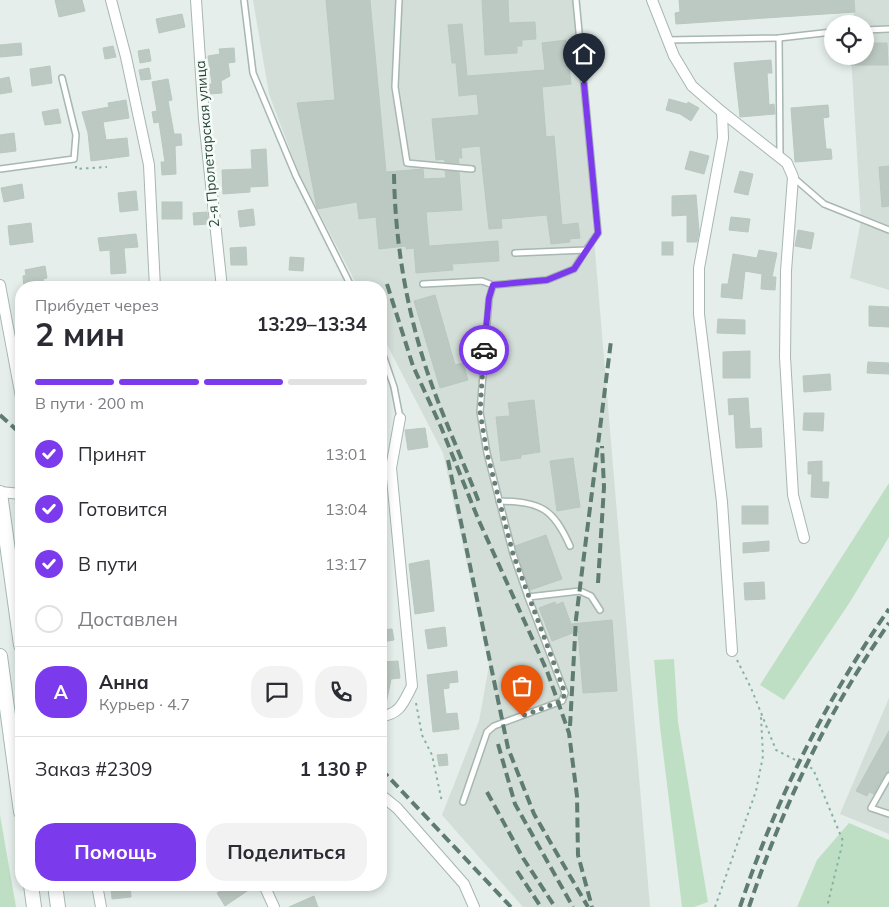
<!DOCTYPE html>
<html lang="ru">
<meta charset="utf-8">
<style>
:root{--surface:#fff;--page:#f2f2f3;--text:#2b2b33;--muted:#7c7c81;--line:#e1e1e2;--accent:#7c3aed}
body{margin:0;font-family:Mulish,sans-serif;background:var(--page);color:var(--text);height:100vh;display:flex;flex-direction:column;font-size:19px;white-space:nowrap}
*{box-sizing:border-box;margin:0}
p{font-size:16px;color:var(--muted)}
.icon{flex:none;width:28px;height:28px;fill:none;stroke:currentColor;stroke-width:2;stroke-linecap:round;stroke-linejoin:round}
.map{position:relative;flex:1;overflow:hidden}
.sheet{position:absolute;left:15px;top:281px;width:372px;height:610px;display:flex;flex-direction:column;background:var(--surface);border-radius:20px;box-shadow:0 2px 8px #0003}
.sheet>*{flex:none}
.buttons{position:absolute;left:824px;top:15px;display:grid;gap:10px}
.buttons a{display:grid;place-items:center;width:50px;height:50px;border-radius:50%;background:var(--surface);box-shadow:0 2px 8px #0003;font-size:25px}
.pin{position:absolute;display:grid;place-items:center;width:42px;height:42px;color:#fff;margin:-51px -21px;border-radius:50% 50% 50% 0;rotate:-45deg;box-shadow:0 0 5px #0007}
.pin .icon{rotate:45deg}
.courier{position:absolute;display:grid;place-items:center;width:50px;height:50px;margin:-25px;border:4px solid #7c3aed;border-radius:50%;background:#fff;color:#222;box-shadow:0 1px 6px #0007}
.overview em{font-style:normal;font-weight:700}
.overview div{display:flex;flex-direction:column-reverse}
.overview{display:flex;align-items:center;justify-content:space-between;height:85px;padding:0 20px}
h1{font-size:32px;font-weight:700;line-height:38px}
.bar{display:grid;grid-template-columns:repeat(4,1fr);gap:8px 5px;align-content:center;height:60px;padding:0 20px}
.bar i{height:6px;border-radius:4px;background:var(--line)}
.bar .active{background:var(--accent)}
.bar p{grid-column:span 4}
.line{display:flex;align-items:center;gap:12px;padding:0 20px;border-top:1px solid var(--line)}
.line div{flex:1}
.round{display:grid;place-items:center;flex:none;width:52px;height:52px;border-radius:20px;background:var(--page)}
ol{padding:0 20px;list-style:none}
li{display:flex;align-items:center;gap:15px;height:55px}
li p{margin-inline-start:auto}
li .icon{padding:5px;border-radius:50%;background:var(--accent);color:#fff;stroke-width:4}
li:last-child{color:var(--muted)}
li i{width:28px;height:28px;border:2px solid var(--line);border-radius:50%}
.primary-button{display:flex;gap:10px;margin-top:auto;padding:10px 20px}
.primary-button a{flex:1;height:58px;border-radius:20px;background:var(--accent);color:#fff;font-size:20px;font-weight:700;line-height:58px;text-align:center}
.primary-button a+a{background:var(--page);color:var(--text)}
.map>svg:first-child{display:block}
.built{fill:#d4ded8}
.green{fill:#bfdfc5}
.building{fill:#bbc9c2;stroke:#b8c8c0}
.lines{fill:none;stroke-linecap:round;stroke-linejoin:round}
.service-casing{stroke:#a7b7b1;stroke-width:8}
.minor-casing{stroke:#a7b7b1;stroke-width:12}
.secondary-casing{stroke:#a4bab0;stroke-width:16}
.path{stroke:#86b2a0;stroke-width:2;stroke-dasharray:2.5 4;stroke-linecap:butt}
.service{stroke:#fff;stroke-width:5}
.minor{stroke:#fff;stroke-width:10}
.secondary{stroke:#fff;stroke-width:14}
.rail{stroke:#5f7c72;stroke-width:4;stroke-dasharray:10 5;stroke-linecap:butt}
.done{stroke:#687e76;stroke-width:5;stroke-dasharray:0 9}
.route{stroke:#7c3aed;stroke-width:6}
.labels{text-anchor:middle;stroke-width:5;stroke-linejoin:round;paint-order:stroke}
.street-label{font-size:14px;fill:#244137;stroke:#f6fbf8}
</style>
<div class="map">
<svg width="889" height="907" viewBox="0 0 889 907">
<rect width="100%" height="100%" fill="#e5eeea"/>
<!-- built -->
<g class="built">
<path d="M253,0H574L650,907H523L442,815L479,721L489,666L443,453L381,333V288L358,287L299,174L269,94Z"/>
<path d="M679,0H889V290L850,278L861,220L851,56H865V24H852L854,12L676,24L675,13L680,12Z"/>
<path d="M889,698V834L840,814Z"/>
</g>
<!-- green -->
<g class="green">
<path d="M889,483V537L850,602L784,700L760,685Z"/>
<path d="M674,659L678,722L708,902L694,907H682L660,727L654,660Z"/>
<path d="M0,815L16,907H0Z"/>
<path d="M849,823L889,840V907H797L817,860Z"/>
</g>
<!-- building -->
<g class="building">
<path d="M55,0H82L85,11L59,17Z"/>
<path d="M326,0H370L386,172L423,169L424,179L446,178L445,171L459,172L462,210L426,212L429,246L498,241L499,261L452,264L453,270L416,273L414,248L406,249V246L379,249L376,217L359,219L357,202L317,209L297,103L335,100Z"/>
<path d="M482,0H508L509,23L535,22L536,39L522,40V46H517V53L485,55Z"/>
<path d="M679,0H854L855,12L676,24L675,13L680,12Z"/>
<path d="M182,14L185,27L159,33L156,19Z"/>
<path d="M462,24L467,76L545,70L542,43L566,40L571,84L542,87L546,137L554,136L562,225L578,223L580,238L569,239L570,242L551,244L547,215L501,219L502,228L489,229L480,146L461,148L462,158H458L459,163L445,162L444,159L436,160L432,119L479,115L477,94L459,96L456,63H452L448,25Z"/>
<path d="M21,43L22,55L0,57V45Z"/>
<path d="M865,43H887L888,65H851V56H865Z"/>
<path d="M113,46L116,57L105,59L103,48Z"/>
<path d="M234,48L235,62L228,63L230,76L221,81L222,93L209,94V84H212L208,56L220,54L219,49Z"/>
<path d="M149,49L151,61L140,63L138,51Z"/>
<path d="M771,60L772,73H767L769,105L774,104L775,114L740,117L734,63Z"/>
<path d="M50,66L52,83L32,86L30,69Z"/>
<path d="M149,68L151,79L141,80L139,70Z"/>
<path d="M9,77L12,92L0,94V79Z"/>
<path d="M168,79L172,100L168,101L174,134H181L182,145L175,146L176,174L162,175L161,162H165L159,122L154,123L152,112L157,111L152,82Z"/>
<path d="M669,99L687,104L688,102L699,108L691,121L680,114L666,110Z"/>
<path d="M126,100L129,118L103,122L106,140L127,138L129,156L91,161L88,133L82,112L109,107L108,103Z"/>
<path d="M828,105L829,117L823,118L826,149H831L832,159L795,162L791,108Z"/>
<path d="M58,109L61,123L45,125L42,112Z"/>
<path d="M14,133L16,151L0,153V135Z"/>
<path d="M266,149L268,186L250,187V192L223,194L222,170L252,169L251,150Z"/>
<path d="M690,151L709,156L704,174L685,169Z"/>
<path d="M889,166V206L882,207L879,167Z"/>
<path d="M740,171L753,174L748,195L734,192Z"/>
<path d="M22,184L24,198L4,202L1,188Z"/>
<path d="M136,191L138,210L120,212L118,193Z"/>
<path d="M696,195L699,231L697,242H687V215L672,216V196Z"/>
<rect x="162" y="202" width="20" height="17"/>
<path d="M253,209L255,225L240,227L238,211Z"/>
<path d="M207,212L208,224L194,225L193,213Z"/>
<path d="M731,217L750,219L748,232L729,230Z"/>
<path d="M31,223L33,242L10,245L8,226Z"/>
<path d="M798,230L814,233L811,249L795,246Z"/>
<path d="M136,234L138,247L124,248L126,273L111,274L110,250L100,251L98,238Z"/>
<rect x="662" y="242" width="11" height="13"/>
<path d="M246,247L247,265H231L230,248Z"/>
<path d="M759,250L777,253L772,277H776L775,290L761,289L762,274L745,271L742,299L721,297L722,284H728L733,254L757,258Z"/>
<path d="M290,257L304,258L303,271L289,270Z"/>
<path d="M45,266L47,278L43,279L44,288H24L23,276L26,275L25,270Z"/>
<path d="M435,295L455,365L463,363L468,380L440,388L414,301Z"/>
<path d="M869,306L889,307V327L869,326Z"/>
<path d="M718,319L745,320V334L717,333Z"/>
<path d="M750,351V378H723V352Z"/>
<path d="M868,362L889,363V374L867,373Z"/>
<path d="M830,374L831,390L804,392L803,376Z"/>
<path d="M748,398L750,429L761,428L762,447L736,448L734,414L729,415L728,399Z"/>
<path d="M534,400L540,452L521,455V458L501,461L496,417L510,416L508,403Z"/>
<path d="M804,413H824L823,431L803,430Z"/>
<path d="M425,428L428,447L408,450L405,430Z"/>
<path d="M573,458L580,507L557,511L550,461Z"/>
<path d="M822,461V482H829L828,498L811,497L812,474H808V462Z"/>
<rect x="742" y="506" width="26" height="18"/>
<path d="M546,535L562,579L530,590L515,546Z"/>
<path d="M769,541V551L743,553V543Z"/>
<path d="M429,560L434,611L415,614L409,564Z"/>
<path d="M764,582L765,599L745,600L744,583Z"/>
<path d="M555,602L556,605L563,602L571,624L612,620L617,691L583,693L578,631L552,641L539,608Z"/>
<path d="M445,627L447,646L428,649L425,630Z"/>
<path d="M392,629L394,640L381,642V630Z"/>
<path d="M398,661L400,678L391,679L386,704L381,703V662Z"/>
<path d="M457,671L458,682L449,683V688L443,689L446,714L457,713L459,729L433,732L427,675Z"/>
<path d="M889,731V772L885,774L874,794L869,792L867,796L856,791Z"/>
<path d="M447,754L448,765L439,766L437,755Z"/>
<path d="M111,885H130L131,897L112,899Z"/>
<path d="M228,885H256L225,906L217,893Z"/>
<path d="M314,896L318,907H289Z"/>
</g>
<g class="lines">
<!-- service casing -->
<g class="service-casing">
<g id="service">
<path d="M244,0L253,73L296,176L352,288"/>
<path d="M399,0L395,87L407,163L472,169"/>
<path d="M865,30L889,29"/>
<path d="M779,38L780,156"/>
<path d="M668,40L779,38L832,32"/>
<path d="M0,169L74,159L76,135L62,78"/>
<path d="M794,178L824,204L889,230"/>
<path d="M586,250L574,269L547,280L493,285L489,299L480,412L487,453L513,554L528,597L580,591L591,596L600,610"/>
<path d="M515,253L586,250L598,233L576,0"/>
<path d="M423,284L482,281L493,285"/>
<path d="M381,349L394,387L400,418"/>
<path d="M499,501C541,502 553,508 570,546"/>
<path d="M889,776L871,808L889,814"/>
<path d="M463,802L487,732L494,726L562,701L565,693L528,597"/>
</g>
</g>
<!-- minor casing -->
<g class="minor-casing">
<g id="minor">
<path d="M111,0L126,57L149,165L155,288"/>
<path d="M196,0L204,119L222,288"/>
<path d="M652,0L674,56L692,86L722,112L787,163L793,177L786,271L785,357L793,495L804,538"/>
<path d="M722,112L723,138L699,268V314L722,502L732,651"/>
<path d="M0,285L21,397"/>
<path d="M0,492L21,494"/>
<path d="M381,716C400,715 404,701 412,686L391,468L400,418"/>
<path d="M381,795L397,808L464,884L474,907"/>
<path d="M97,885L101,907"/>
<path d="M264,885L274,907"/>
</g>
</g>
<!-- secondary casing -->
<g class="secondary-casing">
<g id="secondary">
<path d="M0,493L21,645"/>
<path d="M0,656L21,812"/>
<path d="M31,885L34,907"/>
<path d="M55,885L58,907"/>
</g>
</g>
<!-- path -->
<g class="path">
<path d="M76,166V169L107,167"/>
<path d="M737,660L751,688L776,750L813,769L843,841L827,907"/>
<path d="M416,703L422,735L432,755L442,802"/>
<path d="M715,907L756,791L763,756L761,717"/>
</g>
<!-- service -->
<use href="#service" class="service"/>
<!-- minor -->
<use href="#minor" class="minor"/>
<!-- secondary -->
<use href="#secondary" class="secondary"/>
<!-- rail -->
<g class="rail">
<path d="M394,174C395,241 406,307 427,371C442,416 463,460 480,505"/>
<path d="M387,284L413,366L441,427L479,521L547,671L569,733L577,796L578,855L592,907"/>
<path d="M0,415L21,434"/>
<path d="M448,460L508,748L534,814L588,907"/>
<path d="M598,583L604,487L602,446"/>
<path d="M570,726L576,619L611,341"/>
<path d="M498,744L515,804L573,907"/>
<path d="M381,769L511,907"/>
<path d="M487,792L523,858L555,907"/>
<path d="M517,871L541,907"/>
<path d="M740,907C775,801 826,700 889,609"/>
<path d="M749,907C782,807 829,710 889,623"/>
</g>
</g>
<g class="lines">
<!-- done -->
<path class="done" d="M484,350L480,412L487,453L513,554L565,693L562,701L522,716"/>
<!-- route -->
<path class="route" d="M484,350L489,298L493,285L547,280L574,269L598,233L584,84"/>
</g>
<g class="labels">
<!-- street labels -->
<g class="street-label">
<text transform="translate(207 144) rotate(-95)" y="5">2-я Пролетарская улица</text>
</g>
</g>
</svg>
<div class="buttons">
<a><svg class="icon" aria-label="locate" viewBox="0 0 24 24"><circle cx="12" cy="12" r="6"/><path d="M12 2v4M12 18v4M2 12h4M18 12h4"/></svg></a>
</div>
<div class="pin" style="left:522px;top:716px;background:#ea580c"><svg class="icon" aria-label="bag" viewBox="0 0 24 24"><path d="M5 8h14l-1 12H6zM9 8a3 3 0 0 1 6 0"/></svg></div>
<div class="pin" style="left:584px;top:84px;background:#1f2937"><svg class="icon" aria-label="home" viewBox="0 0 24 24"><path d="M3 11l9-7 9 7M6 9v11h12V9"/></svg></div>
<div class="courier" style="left:484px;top:350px"><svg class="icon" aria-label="car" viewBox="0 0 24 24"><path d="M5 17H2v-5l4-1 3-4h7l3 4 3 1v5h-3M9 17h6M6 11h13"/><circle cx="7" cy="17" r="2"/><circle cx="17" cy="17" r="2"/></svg></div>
<section class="sheet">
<div class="overview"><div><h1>2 мин</h1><p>Прибудет через</p></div><em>13:29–13:34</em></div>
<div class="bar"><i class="active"></i><i class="active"></i><i class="active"></i><i></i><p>В пути · 200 m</p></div>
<ol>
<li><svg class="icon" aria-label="check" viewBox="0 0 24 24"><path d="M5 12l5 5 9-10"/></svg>Принят<p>13:01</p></li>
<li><svg class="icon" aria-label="check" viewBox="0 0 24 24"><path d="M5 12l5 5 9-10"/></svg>Готовится<p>13:04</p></li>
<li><svg class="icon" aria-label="check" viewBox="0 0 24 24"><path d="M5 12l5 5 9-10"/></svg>В пути<p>13:17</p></li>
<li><i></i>Доставлен</li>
</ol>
<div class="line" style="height:90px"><b class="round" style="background:var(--accent);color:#fff">А</b><div><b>Анна</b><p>Курьер · 4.7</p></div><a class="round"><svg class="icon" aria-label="chat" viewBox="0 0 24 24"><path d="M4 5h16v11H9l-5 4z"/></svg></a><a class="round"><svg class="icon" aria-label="phone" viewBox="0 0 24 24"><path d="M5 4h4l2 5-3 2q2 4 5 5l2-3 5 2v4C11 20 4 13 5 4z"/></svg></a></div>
<div class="line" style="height:65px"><div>Заказ #2309</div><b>1 130 ₽</b></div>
<div class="primary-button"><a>Помощь</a><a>Поделиться</a></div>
</section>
</div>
